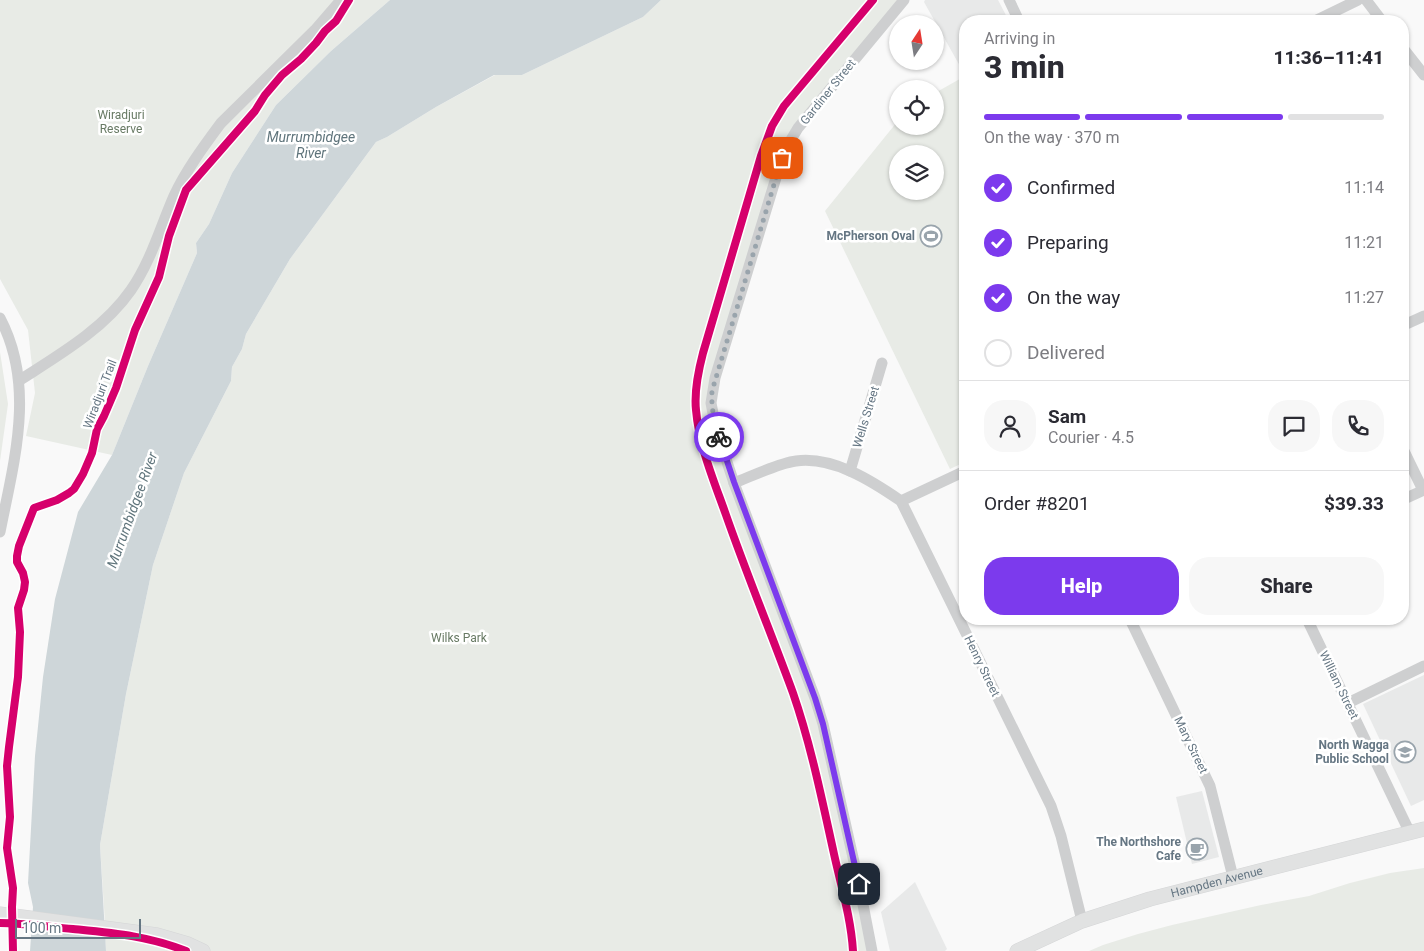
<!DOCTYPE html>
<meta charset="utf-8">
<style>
:root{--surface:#fff;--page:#f7f7f7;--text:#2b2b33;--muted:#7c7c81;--line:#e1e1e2;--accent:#7c3aed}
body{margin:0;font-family:Roboto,sans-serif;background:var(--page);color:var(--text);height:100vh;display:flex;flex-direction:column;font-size:19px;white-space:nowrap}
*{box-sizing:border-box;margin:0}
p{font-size:16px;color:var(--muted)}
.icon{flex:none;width:28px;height:28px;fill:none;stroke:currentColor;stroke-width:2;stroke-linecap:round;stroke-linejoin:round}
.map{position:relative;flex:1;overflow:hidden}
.details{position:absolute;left:959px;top:15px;width:450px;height:610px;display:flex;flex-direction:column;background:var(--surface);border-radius:20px;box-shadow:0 1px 4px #0004}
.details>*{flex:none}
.needle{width:32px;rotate:12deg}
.tools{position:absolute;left:889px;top:15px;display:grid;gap:10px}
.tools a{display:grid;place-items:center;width:55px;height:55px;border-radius:50%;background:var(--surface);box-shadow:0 1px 4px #0004;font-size:25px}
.scale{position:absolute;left:15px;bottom:12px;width:126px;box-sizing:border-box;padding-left:5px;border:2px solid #657683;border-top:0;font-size:14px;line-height:18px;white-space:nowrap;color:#657683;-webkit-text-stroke:4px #fff;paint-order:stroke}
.pin{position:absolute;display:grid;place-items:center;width:42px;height:42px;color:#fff;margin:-21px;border-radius:10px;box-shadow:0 2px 8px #0006}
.courier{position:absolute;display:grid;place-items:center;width:50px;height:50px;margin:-25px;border:4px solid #7c3aed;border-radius:50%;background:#fff;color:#222;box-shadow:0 1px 6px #0007}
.headline em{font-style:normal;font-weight:800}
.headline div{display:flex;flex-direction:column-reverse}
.headline{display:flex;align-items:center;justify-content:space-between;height:85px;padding:0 25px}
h1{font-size:32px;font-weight:800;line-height:38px}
.bar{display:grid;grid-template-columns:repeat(4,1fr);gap:8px 5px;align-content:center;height:60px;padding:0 25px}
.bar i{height:6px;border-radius:4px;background:var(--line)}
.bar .active{background:var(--accent)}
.bar p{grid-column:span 4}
.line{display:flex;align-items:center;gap:12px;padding:0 25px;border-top:1px solid var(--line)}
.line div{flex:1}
.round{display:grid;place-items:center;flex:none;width:52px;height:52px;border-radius:20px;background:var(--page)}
ol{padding:0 25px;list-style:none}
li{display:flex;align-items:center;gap:15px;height:55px}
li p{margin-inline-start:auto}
li .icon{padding:5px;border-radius:50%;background:var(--accent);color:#fff;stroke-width:4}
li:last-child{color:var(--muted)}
li i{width:28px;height:28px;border:2px solid var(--line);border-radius:50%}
.action{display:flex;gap:10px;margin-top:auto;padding:10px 25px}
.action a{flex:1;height:58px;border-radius:20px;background:var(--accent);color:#fff;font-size:20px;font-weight:800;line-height:58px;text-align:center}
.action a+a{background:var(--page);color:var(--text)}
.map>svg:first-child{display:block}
.built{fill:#e8e9e9}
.green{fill:#e8ebe6;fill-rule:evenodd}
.water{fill:#ced6d9}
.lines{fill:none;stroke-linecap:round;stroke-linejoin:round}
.major-casing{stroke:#d5d6d7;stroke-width:15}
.minor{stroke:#cecfd0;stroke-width:11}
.major{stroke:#e1e2e2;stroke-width:14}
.cycleway-casing{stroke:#fff;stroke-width:11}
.cycleway{stroke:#d6006c;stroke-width:8}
.done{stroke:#99a4ac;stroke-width:5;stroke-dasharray:0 9}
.route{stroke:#7c3aed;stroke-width:6}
.labels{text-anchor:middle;stroke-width:5;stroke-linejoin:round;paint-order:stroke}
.street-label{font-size:12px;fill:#657683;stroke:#fff}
.park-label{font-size:12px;fill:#687a64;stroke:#fff}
.poi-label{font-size:12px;font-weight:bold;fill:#657683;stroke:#fff;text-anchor:end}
.water-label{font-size:14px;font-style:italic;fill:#60757c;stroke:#fff}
</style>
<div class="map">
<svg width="1424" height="951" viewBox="0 0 1424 951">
<rect width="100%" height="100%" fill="#f9f9f9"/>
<!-- built -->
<g class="built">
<path d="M925,0H998L1009,21H965V75L924,2Z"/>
<path d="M1424,675V800L1411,806L1363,704Z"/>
<path d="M1202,791L1219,857L1192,864L1176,797Z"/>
<path d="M915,882L947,949L945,951H890L881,912Z"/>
</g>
<!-- green -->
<g class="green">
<path d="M0,0H390L331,51L276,105L232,173L209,224L196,243L197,253L148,366L112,455L26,436L35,393L28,330L0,279Z"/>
<path d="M661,0H904L789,143L711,403L815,698L872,951H203L105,923L100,845L126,694L153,565L184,473L231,381L232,367L242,349L246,334L290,259L376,142L387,137L436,107L495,75H522L643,17Z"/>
<path d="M965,76V462L950,469L825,211L897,122L898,126H935V93ZM898,154H935V191H898Z"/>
<path d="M0,352L8,404L0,461Z"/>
<path d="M1424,868V951H1089L1103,945L1138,934L1172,925L1261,905L1309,896L1350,883L1390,873Z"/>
<path d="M105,939C129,939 153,942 175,951H106Z"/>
</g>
<!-- water -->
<path class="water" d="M390,0H661L643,17L522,75H494L436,107L387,137L376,142L290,259L246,334L242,349L232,367L231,381L184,473L153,565L126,694L100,845L106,951H30L33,907L28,883L35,756L43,677L55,599L78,512L112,455L148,366L197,253L196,243L209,224L232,173L276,105L331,51Z"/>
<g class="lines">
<!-- major casing -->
<g class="major-casing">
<g id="major">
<path d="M0,914L157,935L188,944L203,951"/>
<path id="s1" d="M1017,951L1082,921L1150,899L1424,829"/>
</g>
</g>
<!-- minor -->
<g class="minor">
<path d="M1009,0L1019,21"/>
<path d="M1366,0L1382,21"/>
<path d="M1315,21L1358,0"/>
<path d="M1402,47L1424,75"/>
<path d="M0,318C36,386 14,461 0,532"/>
<path d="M1402,326L1424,316"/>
<path d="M20,380C59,355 104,329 131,290C151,261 160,228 174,196C186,170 204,146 221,123L315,30L341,0"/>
<path d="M1402,447L1423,490"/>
<path d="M850,471L882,363"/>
<path d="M734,483C752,476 779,463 796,461C833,456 872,481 901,501L1051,806L1061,836L1082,921"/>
<path d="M1402,500L1424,490"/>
<path d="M901,501L965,471"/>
<path d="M1130,619L1210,786L1233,877"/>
<path d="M1307,619L1410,833"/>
<path d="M1348,703L1424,666"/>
<path d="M872,951L859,884L823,724L815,698L734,483L716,429L711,403L715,378L782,158L789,143L798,128L904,0"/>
</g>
<!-- major -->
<use href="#major" class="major"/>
<!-- cycleway casing -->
<g class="cycleway-casing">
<g id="cycleway">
<path d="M0,923C24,923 49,927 73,929C113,933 149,936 186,951"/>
<path d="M13,951L12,907L13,888L7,848L10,817L7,766L9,747L18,677L20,632L18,608L24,590L25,582L23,573L17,562V556L19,546L34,508L57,500L69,493L74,489L83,474L92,453L97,429L104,416L116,388L135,330L159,277L169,236L186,190L255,111L265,95L282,75L301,59L316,43L325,31L336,21L349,0"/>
<path d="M853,951C851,918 841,886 834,854C822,800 811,745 793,693C771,633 747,575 726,515C714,481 699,446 696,410C694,391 698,372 703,353L761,156L772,126L784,106L873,0"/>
</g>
</g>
<!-- cycleway -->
<use href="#cycleway" class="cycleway"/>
</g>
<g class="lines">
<!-- done -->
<path class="done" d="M719,437C714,421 711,407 712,391L782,158"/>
<!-- route -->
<path class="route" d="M719,437L734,482L815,698L823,724L859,884"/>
</g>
<!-- icons -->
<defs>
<g id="stadium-ring" transform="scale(1.125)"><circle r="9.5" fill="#fff" stroke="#99a4ac" stroke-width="1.5"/><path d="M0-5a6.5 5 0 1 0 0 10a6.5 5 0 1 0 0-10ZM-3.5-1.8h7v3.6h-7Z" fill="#99a4ac"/></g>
<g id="school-ring" transform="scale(1.125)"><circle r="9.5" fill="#fff" stroke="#99a4ac" stroke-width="1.5"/><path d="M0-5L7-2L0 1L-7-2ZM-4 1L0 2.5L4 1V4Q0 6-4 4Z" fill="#99a4ac"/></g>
<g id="cafe-ring" transform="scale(1.125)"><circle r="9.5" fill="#fff" stroke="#99a4ac" stroke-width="1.5"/><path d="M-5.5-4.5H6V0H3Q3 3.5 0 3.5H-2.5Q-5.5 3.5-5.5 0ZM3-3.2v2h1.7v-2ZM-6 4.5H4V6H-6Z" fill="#99a4ac"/></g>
</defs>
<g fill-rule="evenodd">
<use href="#stadium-ring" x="931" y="236"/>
<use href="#school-ring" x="1405" y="752"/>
<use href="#cafe-ring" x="1197" y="849"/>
</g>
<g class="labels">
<!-- street labels -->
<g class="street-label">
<text transform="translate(828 92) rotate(-51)" y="4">Gardiner Street</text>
<text transform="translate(100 394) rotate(-69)" y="4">Wiradjuri Trail</text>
<text transform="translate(866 417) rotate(-73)" y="4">Wells Street</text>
<text transform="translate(982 666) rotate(64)" y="4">Henry Street</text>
<text transform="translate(1339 685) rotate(64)" y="4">William Street</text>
<text transform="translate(1191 745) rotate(64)" y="4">Mary Street</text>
<text dy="4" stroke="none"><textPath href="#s1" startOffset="212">Hampden Avenue</textPath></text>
</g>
<!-- park labels -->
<g class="park-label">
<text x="121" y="119">Wiradjuri<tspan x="121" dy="14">Reserve</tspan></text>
<text x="459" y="642">Wilks Park</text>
</g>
<!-- poi labels -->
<g class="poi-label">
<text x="915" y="240">McPherson Oval</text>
<text x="1389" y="749">North Wagga<tspan x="1389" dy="14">Public School</tspan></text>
<text x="1181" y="846">The Northshore<tspan x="1181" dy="14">Cafe</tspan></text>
</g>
<!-- water labels -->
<g class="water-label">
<text x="311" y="142">Murrumbidgee<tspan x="311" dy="16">River</tspan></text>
<text transform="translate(132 510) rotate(-70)" y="5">Murrumbidgee River</text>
</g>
</g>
</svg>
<div class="tools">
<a><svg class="needle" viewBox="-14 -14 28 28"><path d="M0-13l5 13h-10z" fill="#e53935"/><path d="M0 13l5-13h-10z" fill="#7c7c81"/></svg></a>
<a><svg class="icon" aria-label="locate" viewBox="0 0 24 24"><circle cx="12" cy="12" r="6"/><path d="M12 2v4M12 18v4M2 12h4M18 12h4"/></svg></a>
<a><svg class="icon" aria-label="layers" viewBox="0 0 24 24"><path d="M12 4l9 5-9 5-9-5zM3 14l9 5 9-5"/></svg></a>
</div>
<div class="scale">100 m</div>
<div class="pin" style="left:782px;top:158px;background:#ea580c"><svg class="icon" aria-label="bag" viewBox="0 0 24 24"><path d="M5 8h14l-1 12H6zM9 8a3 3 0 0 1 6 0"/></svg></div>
<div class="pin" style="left:859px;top:884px;background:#1f2937"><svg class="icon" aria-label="home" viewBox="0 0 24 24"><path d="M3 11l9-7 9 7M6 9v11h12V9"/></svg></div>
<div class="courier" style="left:719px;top:437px"><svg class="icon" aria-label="bike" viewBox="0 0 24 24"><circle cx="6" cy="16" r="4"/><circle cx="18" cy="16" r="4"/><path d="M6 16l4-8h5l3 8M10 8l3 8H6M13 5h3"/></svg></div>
<section class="details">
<div class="headline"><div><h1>3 min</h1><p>Arriving in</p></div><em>11:36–11:41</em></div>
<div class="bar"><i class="active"></i><i class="active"></i><i class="active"></i><i></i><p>On the way · 370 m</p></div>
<ol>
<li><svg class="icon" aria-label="check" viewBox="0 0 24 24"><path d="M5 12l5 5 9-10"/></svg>Confirmed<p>11:14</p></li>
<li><svg class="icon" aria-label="check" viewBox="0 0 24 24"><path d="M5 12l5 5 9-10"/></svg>Preparing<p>11:21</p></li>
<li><svg class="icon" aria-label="check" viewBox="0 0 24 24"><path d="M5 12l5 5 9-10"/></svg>On the way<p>11:27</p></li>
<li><i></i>Delivered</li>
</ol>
<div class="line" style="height:90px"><a class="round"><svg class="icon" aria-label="person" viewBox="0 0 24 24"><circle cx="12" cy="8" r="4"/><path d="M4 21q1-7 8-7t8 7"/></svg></a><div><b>Sam</b><p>Courier · 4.5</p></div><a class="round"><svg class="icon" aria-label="chat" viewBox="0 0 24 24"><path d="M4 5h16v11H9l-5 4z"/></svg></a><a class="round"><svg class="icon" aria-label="phone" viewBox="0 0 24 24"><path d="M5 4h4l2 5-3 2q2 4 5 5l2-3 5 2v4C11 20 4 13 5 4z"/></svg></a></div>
<div class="line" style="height:65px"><div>Order #8201</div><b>$39.33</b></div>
<div class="action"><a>Help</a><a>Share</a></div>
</section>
</div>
